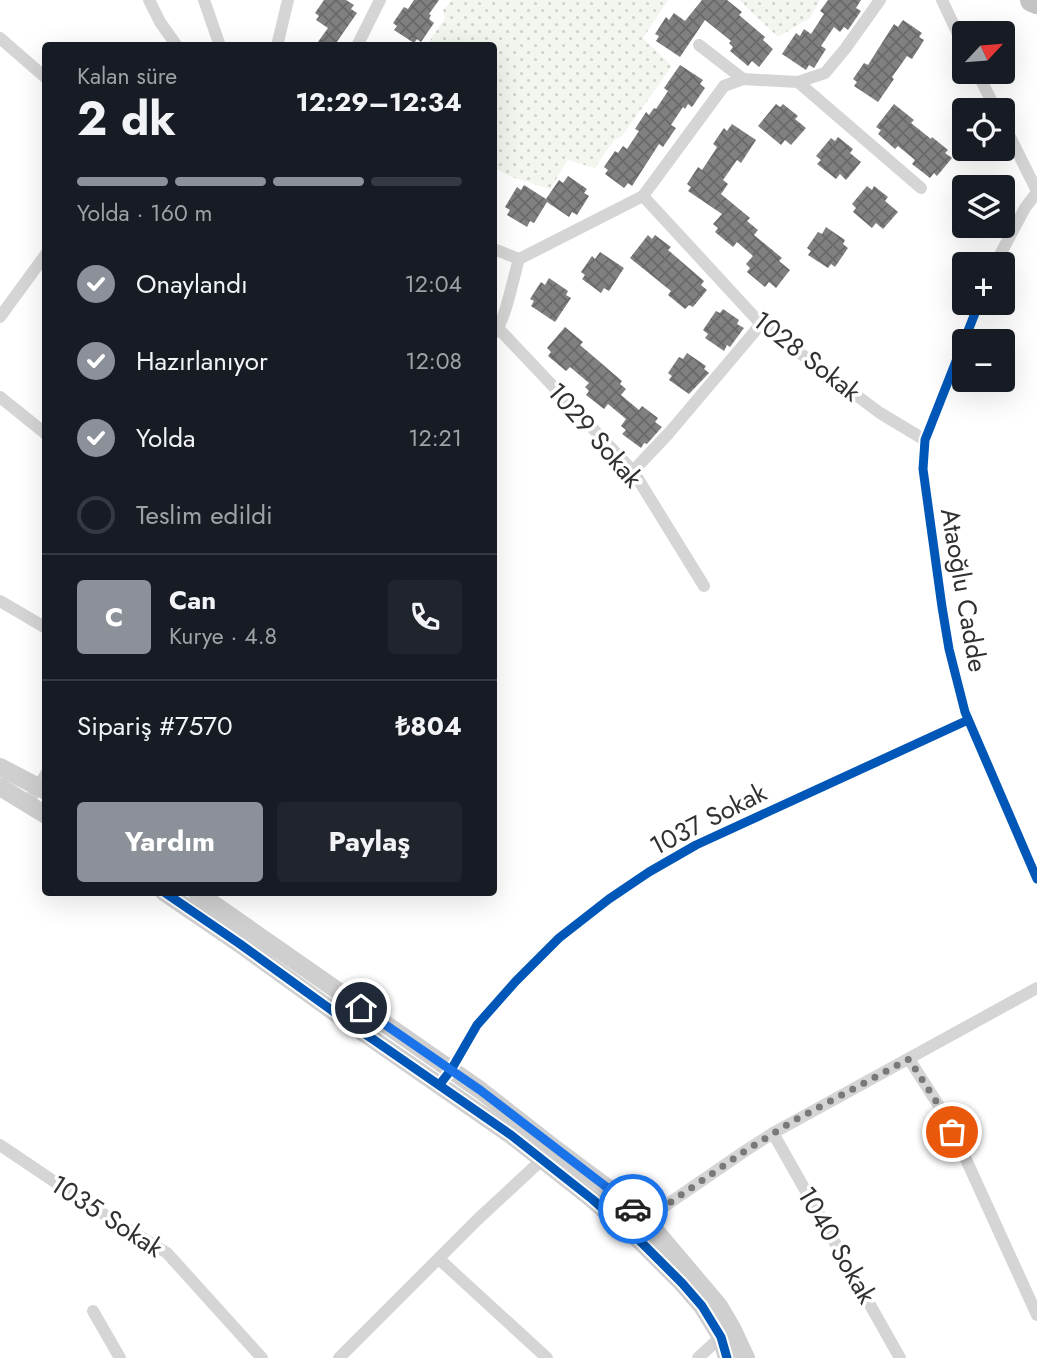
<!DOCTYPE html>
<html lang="tr">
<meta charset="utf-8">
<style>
:root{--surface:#171b24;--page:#20242c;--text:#f1f3f6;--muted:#9ea1a6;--line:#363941;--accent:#8c9099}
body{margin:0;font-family:Jost,sans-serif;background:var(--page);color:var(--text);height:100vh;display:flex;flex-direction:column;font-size:26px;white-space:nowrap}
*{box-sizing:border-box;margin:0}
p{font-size:23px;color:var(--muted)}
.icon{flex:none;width:38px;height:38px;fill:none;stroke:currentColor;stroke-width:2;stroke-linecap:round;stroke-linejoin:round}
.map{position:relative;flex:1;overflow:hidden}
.side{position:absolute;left:42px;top:42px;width:455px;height:854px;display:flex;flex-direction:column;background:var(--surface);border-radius:7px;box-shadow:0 7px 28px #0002}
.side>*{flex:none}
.needle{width:46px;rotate:64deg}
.controls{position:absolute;left:952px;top:21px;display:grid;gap:14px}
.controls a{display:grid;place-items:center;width:63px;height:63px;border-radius:7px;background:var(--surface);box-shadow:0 7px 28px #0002;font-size:35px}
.pin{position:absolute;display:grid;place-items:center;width:60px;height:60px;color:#fff;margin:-30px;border:4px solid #fff;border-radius:50%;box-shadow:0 2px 7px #0007}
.courier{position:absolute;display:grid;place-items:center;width:70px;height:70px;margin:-35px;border:5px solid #1a73e8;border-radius:50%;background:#fff;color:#222;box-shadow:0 2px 9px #0007}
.head em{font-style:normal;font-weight:700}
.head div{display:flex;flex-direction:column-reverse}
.head{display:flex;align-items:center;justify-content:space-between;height:119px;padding:0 35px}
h1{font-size:46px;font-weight:700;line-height:52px}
.bar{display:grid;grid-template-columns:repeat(4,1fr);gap:10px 7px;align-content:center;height:84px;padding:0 35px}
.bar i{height:9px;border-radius:5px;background:var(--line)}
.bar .active{background:var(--accent)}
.bar p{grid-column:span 4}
.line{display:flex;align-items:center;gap:18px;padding:0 35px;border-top:2px solid var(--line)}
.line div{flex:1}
.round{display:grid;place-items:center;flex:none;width:74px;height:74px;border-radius:7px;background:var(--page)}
ol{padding:0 35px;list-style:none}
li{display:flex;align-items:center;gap:21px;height:77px}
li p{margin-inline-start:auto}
li .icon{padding:7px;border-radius:50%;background:var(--accent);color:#fff;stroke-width:4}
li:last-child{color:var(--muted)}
li i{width:38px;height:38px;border:4px solid var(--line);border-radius:50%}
.cta{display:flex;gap:14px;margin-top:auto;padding:14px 35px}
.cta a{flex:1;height:80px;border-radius:7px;background:var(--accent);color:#fff;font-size:28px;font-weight:700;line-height:80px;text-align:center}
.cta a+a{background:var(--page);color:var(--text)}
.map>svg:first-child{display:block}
.grass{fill:url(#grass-dots)}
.building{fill:url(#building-cross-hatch)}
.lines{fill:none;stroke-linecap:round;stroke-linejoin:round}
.street{stroke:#d5d5d5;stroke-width:12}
.secondary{stroke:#cfcfcf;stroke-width:18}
.highway{stroke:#c3c3c3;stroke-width:24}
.cycleway-casing{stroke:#fff;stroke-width:13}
.cycleway{stroke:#0057b8;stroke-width:9}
.done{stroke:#797979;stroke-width:7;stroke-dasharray:0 12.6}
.route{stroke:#1a73e8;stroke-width:9}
.labels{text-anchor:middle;stroke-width:7;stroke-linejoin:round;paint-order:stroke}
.street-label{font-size:26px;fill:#313131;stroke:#fff}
</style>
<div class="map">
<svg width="1037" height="1358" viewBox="0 0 1037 1358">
<defs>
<pattern id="grass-dots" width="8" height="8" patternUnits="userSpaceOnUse" patternTransform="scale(1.75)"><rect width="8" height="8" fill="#f2f6ee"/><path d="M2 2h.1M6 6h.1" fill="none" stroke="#d0d3cd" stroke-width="1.8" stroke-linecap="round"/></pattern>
<pattern id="building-cross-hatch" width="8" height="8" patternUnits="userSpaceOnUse" patternTransform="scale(1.75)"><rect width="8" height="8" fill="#808080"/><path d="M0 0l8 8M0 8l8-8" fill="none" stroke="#696969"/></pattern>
</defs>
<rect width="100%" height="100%" fill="#fff"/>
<!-- grass -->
<g class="grass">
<path d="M452,0H668L643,38L672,66L622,136L614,140L595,168L568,160L550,189L509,176L494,167V46L427,45L445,18L443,10Z"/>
<path d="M739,0H820L810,18L778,37Z"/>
</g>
<!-- building -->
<g class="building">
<path d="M324,0H346L354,5L351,9L357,13L334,46H315L328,28L316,20L319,16L315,13Z"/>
<path d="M414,0H439L429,14L431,15L429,19L434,23L421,42L417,39L414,43L394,30L397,26L393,23L404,7L408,9Z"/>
<path d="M702,0H727L742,12L739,15L765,37L763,40L773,49L759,67L752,61L748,66L730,51L733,47L729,43L731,41L705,20L680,57L656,41L659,36L655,34L666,17L669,20L674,13L685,21Z"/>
<path d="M828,0H861L856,8L861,11L848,30L844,27L840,32L834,27L821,46L826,49L814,68L809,65L806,70L782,54L796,33L800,36L804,29L811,34L824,14L820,11Z"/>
<path d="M903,20L922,33L919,37L924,40L912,59L907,56L892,77L894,79L878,102L854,86L857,82L853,79L864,63L868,65L894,24L898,27Z"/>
<path d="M680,65L703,80L700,84L705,88L692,107L688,104L685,109L683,107L671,125L676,128L663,147L659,144L632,186L628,183L624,188L605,174L608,170L604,167L615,151L618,153L623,146L627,149L639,131L635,129L646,112L649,115L654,108L656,109L668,91L664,88Z"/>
<path d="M776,104L780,107L783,104L798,116L795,119L806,128L791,145L785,140L781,145L758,126Z"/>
<path d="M894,104L914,120L911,123L931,139L932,137L948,150L945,153L952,158L937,176L934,173L930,178L912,164L915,160L898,146L895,149L878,134L881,130L876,127Z"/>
<path d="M732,124L756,140L741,163L737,160L723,180L728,184L721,194L750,218L747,221L758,230L754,235L782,258L779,261L790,270L776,288L769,282L765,287L747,272L750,268L746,264L753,256L737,242L733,247L715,232L718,228L713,224L722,214L688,191L691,187L687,184L698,167L702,170L714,152L717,147L713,144L724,128L727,131Z"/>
<path d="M838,137L853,149L850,153L861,162L846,180L840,174L836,179L817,164L821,160L816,156L831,138L835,141Z"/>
<path d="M568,176L587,189L584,193L589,196L577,215L572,212L569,217L547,202L534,223L530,221L527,227L507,215L510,210L505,207L517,187L521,190L524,185L546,199L559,180L563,183Z"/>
<path d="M867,186L872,190L874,186L888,197L885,201L898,212L883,229L876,223L872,228L853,212L856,208L852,204Z"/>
<path d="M826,227L845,240L843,244L848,248L835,267L831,264L828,268L808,255L811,251L807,248L818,232L822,234Z"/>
<path d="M648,235L652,239L655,235L671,247L668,250L704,281L701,285L707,290L693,307L689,305L685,309L668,295L671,291L630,258Z"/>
<path d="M600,252L624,268L609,291L604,288L601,293L582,279L585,275L581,272L592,256L595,259Z"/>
<path d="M549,278L568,291L566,295L571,298L555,322L531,306L534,301L530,299L541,282L545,285Z"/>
<path d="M723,309L739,320L737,324L744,328L730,347L727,345L724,351L705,338L708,334L703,330L716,311L720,313Z"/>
<path d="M565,327L583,342L580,345L622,381L620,384L626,389L621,395L639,410L642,406L658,418L655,422L662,427L647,444L644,443L641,448L622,434L626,430L621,426L626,419L608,404L604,409L586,395L589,391L585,387L589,383L570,367L566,371L548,356L551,352L547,348Z"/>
<path d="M687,353L706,366L704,369L709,373L689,394L669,380L672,376L668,373L679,357L683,359Z"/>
</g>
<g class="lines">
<!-- street -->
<g class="street">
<path d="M149,0L160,22L177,46"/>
<path d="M204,0L220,46"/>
<path d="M942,0L964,47"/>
<path d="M0,38L46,78"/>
<path d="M699,45L743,79"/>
<path d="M277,46L288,0"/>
<path d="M357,46L380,0"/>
<path d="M977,72L996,110"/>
<path d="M798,82L921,188"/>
<path d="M1003,123L1037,191"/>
<path d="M643,196L761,324L880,413L925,440"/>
<path d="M494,249L519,259L643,196L724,86L743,79L798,82L825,73L845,49L880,0"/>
<path d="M995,264L1025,208L1037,192"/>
<path d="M979,303L925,440L923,469L942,607L949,649L965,712L1037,879"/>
<path d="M0,317L46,254"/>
<path d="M498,328L633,471L704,586"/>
<path d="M494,333C506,320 513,278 519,259"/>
<path d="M0,397L46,434"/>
<path d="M633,471L669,433L761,324"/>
<path d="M0,601L46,628"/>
<path d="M27,804L46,774"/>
<path d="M909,1059L941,1109L964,1155L1037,1315"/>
<path d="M440,1084L451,1070L477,1025L516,981L559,938L609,899L649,872L696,845L968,720"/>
<path d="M773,1133L900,1358"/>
<path d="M0,1145L89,1205L167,1253L262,1358"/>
<path d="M634,1236L662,1208L745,1151L773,1133L1037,988"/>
<path d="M439,1259L547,1358"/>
<path d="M93,1311L120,1358"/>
<path d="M339,1358L477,1220L546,1156"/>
<path d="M698,1358L726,1332"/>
</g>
<!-- secondary -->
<g class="secondary">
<path d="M0,767L46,791"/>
<path d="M0,787L46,815"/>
<path d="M164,892L240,944L348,1022L511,1135L592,1199L639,1240L682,1283L702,1306L721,1337L727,1358"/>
<path d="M196,892L480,1090L553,1147L609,1189L648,1222L719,1306L732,1328L746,1358"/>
</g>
<!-- highway -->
<path class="highway" d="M1032,0L1037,2"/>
<!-- cycleway casing -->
<g class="cycleway-casing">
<g id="cycleway">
<path d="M979,303L925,440L923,469L942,607L949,649L965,712L1037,879"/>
<path d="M164,892L240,944L348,1022L511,1135L592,1199L639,1240L682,1283L702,1306L721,1337L727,1358"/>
<path d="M440,1084L451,1070L477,1025L516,981L559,938L609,899L649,872L696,845L968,720"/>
</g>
</g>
<!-- cycleway -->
<use href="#cycleway" class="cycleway"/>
</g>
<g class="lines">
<!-- done -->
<path class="done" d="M633,1209L648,1222L662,1208L745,1151L795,1120L909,1059L941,1109L952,1132"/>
<!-- route -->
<path class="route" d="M361,1008L480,1090L609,1189L633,1209"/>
</g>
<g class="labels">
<!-- street labels -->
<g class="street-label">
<text transform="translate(807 356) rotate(38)" y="9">1028 Sokak</text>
<text transform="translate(595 435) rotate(49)" y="9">1029 Sokak</text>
<text transform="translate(964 590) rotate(80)" y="9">Ataoğlu Cadde</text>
<text transform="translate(708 819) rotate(-27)" y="9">1037 Sokak</text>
<text transform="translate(107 1216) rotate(33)" y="9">1035 Sokak</text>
<text transform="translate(837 1245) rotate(60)" y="9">1040 Sokak</text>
</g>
</g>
</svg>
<div class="controls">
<a><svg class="needle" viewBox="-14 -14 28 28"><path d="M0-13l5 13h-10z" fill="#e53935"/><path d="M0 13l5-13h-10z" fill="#9ea1a6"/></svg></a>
<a><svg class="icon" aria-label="locate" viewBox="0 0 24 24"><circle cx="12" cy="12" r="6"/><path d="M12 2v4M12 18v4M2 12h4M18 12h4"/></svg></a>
<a><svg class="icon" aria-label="layers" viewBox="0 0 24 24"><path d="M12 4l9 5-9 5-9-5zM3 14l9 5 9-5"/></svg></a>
<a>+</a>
<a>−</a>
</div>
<div class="pin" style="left:952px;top:1132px;background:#ea580c"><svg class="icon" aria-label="bag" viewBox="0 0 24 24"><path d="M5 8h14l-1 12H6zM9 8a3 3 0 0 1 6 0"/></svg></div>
<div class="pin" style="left:361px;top:1008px;background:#1f2937"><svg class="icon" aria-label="home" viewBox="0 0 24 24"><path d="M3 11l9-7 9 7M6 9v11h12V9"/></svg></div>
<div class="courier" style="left:633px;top:1209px"><svg class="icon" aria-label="car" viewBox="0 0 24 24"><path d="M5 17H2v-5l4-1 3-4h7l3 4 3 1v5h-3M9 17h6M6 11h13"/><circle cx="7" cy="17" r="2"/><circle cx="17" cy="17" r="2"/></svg></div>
<section class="side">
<div class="head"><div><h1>2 dk</h1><p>Kalan süre</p></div><em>12:29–12:34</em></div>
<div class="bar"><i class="active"></i><i class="active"></i><i class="active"></i><i></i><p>Yolda · 160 m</p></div>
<ol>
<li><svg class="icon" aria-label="check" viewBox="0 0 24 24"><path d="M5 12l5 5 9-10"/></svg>Onaylandı<p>12:04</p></li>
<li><svg class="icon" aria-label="check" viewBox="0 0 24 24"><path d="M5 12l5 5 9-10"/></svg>Hazırlanıyor<p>12:08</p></li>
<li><svg class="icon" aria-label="check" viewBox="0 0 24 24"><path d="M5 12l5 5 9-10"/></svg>Yolda<p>12:21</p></li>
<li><i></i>Teslim edildi</li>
</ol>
<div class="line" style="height:126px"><b class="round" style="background:var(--accent);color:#fff">C</b><div><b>Can</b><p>Kurye · 4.8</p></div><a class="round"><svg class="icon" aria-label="phone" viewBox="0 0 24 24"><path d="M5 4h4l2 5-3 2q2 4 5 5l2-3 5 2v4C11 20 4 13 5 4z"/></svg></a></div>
<div class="line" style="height:91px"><div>Sipariş #7570</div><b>₺804</b></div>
<div class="cta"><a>Yardım</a><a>Paylaş</a></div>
</section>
</div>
